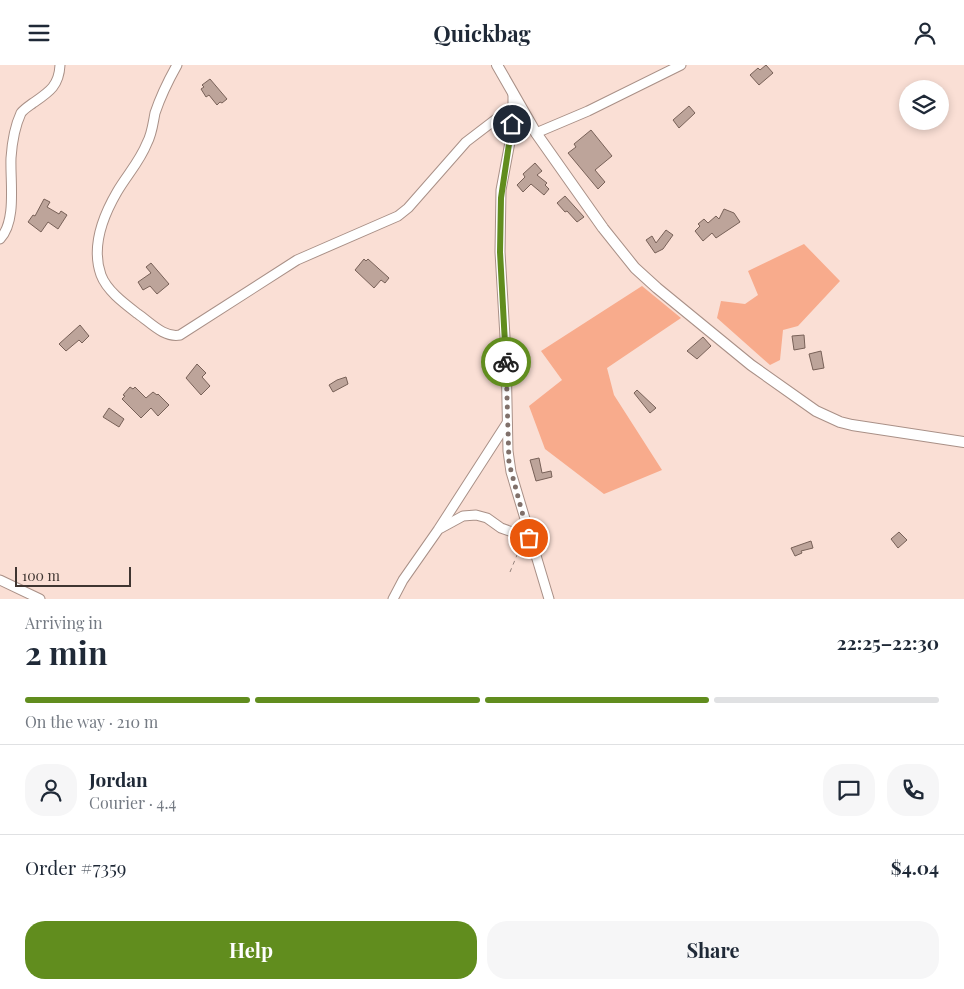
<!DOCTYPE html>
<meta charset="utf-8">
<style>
:root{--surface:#fff;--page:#f6f6f7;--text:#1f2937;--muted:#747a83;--line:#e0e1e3;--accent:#618d1e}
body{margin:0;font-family:"Playfair Display",serif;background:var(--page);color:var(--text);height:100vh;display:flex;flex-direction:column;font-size:19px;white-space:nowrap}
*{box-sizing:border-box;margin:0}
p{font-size:16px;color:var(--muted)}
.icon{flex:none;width:28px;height:28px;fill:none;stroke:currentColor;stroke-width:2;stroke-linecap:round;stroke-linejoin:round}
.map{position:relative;height:534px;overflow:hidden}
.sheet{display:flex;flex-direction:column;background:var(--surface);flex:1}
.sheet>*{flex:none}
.tools{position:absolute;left:899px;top:15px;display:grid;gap:10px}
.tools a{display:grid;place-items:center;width:50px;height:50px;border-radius:50%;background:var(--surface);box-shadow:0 2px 8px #0003;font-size:25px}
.scale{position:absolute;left:15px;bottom:12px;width:116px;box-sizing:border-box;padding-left:5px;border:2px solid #3f3531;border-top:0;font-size:14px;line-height:18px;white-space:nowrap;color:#3f3531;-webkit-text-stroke:4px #fadfd5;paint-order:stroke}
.pin{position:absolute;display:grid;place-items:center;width:42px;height:42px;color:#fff;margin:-21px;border:2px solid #fff;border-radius:50%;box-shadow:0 1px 5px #0007}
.courier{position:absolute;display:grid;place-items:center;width:50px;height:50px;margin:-25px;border:4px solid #618d1e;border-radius:50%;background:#fff;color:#222;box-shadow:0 1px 6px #0007}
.head em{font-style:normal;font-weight:700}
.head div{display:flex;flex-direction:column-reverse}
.head{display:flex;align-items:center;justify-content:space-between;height:85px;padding:0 25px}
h1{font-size:32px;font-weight:700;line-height:38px}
.bar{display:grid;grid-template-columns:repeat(4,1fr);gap:8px 5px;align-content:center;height:60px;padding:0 25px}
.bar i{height:6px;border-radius:4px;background:var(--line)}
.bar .active{background:var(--accent)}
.bar p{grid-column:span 4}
.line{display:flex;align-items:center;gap:12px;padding:0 25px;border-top:1px solid var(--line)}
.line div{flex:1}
.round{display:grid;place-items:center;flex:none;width:52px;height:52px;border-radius:20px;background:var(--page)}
.primary-button{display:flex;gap:10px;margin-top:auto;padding:10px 25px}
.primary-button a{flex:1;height:58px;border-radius:20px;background:var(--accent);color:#fff;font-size:20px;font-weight:700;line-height:58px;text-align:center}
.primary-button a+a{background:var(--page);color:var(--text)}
header{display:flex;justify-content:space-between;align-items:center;height:65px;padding:0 25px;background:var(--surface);font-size:22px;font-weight:700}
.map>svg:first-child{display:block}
.green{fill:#f8ab8c}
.building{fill:#bda49a;stroke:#786158}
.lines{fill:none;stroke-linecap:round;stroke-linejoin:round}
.minor-casing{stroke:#a99087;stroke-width:11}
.tertiary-casing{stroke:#a99087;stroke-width:12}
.path{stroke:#95837c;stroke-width:1;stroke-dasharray:4 4;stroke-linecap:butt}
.minor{stroke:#fff;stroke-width:9}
.tertiary{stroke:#fff;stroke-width:10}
.done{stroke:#80706a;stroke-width:5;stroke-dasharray:0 9}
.route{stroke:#618d1e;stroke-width:6}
</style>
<header><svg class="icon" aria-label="menu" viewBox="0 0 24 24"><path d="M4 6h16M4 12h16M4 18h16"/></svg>Quickbag<svg class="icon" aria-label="person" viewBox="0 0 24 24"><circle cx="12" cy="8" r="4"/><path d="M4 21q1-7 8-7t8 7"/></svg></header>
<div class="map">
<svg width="964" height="534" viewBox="0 0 964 534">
<rect width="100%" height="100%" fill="#fadfd5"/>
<!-- green -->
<g class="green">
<path d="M804,179L840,216L798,261L783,265L780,295L770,300L717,253L721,236L745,239L758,230L748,206Z"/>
<path d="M642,221L681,253L607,303L614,330L662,405L604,429L545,384L529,341L562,315L541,286Z"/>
</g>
<!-- building -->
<g class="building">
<path d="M766,0L773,8L759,20L750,10L758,3L760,5Z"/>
<path d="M210,14L227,34L222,38L220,37L217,40L209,30L206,32L201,24L204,22L202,20Z"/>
<path d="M689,41L695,48L679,63L673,55Z"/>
<path d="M591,65L612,91L595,105L605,117L598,124L568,88L576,82L574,79Z"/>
<path d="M535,98L542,106L537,110L547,118L545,120L549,124L544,130L531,119L523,127L517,120L525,112L523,109Z"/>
<path d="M565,131L584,152L577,157L567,146L565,147L557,138Z"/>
<path d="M44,134L50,137L47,142L59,149L61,146L67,150L58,164L48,157L41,167L28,157L33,150L35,151Z"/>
<path d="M724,144L734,148L740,157L716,173L712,168L703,176L695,166L700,161L698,159L704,154L708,158L716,151L719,154Z"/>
<path d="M666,165L673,170L663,184L655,188L646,175L652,171L656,178Z"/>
<path d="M364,194L366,196L368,194L389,213L385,218L381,215L374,223L355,205Z"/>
<path d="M151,198L169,219L157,229L150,221L143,225L138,217L151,208L146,202Z"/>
<path d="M80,260L89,271L82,278L79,275L66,286L59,279Z"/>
<path d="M804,270L805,283L794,285L792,271Z"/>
<path d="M703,272L711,281L697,294L687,286Z"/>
<path d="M821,286L824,303L813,305L809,289Z"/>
<path d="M197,299L206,308L202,312L210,321L201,330L186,313Z"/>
<path d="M346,312L348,319L333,327L329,320L337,315Z"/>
<path d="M130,322L133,324L135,322L146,333L153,327L157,330L158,329L169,340L158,351L151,343L141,353L122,334L125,331L123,330Z"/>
<path d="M637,325L656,343L650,348L634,328Z"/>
<path d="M109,343L124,354L119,362L103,352Z"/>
<path d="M539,393L542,408L551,406L552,412L536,416L530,395Z"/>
<path d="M899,467L907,475L898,483L891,474Z"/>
<path d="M811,476L813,483L801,486L802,488L795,491L791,483Z"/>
</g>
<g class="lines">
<!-- minor casing -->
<g class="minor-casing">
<g id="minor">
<path d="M177,0C168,16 161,30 155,48C153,58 152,69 147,78C140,96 127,110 117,127C103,151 91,182 101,210C107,226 125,239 138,249C151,258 164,273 180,270L297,195L398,151L408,143L466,77L513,41V28"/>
<path d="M513,41L510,77L501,125L500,187L506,289L508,386L511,407L549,534"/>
<path d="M536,68L588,46L681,0"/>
<path d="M0,174C17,156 10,116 11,93C12,78 15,61 21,48C24,44 29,41 33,38C49,27 59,21 60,0"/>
<path d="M441,463L463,451L476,450L487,453L501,463L529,473"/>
<path d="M0,515L40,534"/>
<path d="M393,534L403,515L438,465L507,358"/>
</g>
</g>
<!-- tertiary casing -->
<g class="tertiary-casing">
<path id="tertiary" d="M497,0L536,68L603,163L635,203L657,223L751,300L816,346L840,357L852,360L964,377"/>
</g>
<!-- path -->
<path class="path" d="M510,507L522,478"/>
<!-- minor -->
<use href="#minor" class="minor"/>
<!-- tertiary -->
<use href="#tertiary" class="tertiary"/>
</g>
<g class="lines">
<!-- done -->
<path class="done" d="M506,297L509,398L529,473"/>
<!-- route -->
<path class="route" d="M506,297L500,187L501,133L512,59"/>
</g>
</svg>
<div class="tools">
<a><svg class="icon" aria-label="layers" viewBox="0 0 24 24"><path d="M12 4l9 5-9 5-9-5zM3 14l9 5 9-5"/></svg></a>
</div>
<div class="scale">100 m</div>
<div class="pin" style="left:529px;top:473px;background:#ea580c"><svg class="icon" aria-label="bag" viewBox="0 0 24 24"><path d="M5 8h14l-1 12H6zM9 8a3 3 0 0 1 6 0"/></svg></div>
<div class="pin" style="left:512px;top:59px;background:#1f2937"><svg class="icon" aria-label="home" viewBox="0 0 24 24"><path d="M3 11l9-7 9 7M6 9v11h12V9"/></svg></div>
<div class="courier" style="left:506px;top:297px"><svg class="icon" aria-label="bike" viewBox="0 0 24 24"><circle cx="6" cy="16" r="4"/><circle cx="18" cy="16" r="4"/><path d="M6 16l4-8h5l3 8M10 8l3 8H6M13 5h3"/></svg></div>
</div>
<section class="sheet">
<div class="head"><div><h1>2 min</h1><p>Arriving in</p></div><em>22:25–22:30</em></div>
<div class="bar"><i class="active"></i><i class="active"></i><i class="active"></i><i></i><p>On the way · 210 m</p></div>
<div class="line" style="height:90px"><a class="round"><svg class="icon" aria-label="person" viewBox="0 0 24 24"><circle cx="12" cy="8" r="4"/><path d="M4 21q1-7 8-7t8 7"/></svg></a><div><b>Jordan</b><p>Courier · 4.4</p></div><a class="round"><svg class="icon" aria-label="chat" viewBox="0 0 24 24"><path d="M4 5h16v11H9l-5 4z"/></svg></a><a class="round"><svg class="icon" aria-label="phone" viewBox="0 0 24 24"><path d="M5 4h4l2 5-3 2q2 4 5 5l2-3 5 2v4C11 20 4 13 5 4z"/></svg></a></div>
<div class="line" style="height:65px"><div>Order #7359</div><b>$4.04</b></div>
<div class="primary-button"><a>Help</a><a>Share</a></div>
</section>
